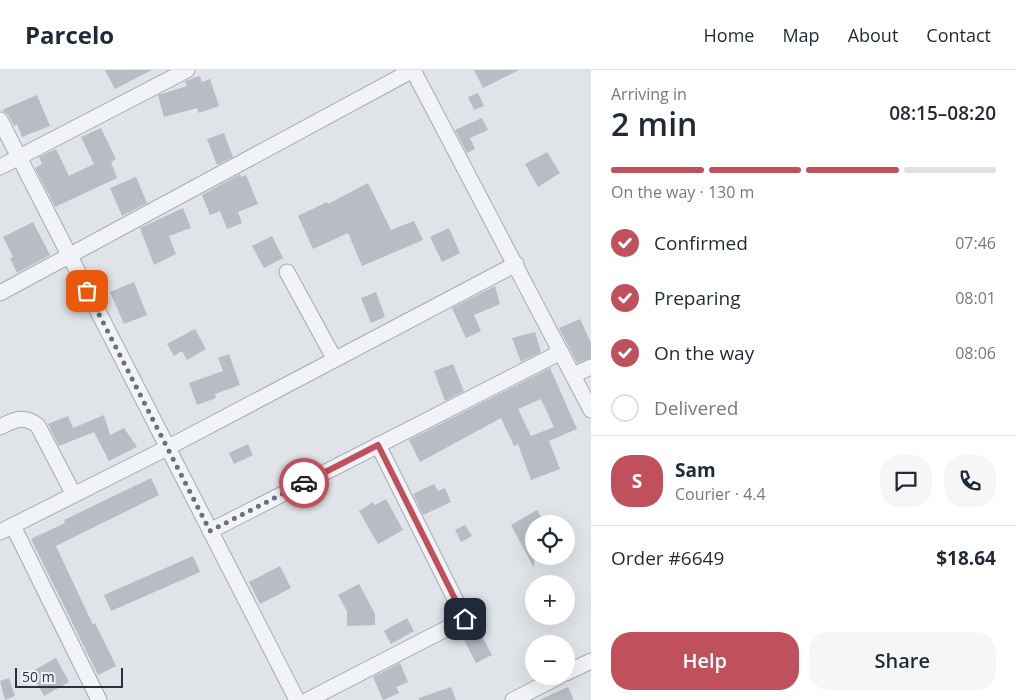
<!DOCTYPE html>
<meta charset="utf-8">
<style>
:root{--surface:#fff;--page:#f6f6f7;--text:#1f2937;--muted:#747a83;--line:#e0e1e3;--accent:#c0515c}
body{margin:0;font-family:"Open Sans",sans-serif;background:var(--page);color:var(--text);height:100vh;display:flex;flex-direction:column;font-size:19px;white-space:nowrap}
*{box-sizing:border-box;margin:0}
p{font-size:16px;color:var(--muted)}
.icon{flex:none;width:28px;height:28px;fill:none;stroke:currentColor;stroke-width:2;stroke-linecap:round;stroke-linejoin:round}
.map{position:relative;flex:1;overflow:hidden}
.panel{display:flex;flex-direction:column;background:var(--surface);width:425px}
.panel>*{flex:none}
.controls{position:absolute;left:525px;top:445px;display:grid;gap:10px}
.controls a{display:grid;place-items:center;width:50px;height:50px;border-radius:50%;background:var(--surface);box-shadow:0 5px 20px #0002;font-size:25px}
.scale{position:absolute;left:15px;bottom:12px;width:108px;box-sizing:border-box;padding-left:5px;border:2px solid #2a303d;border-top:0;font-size:14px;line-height:18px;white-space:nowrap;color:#2a303d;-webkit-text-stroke:4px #eff1f5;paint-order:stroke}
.pin{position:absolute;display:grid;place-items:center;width:42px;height:42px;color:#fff;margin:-21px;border-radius:10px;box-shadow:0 2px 8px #0006}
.courier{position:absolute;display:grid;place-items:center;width:50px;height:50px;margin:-25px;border:4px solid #c0515c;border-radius:50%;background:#fff;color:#222;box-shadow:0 1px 6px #0007}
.overview em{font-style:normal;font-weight:600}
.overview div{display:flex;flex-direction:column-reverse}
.overview{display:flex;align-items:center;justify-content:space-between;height:85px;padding:0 20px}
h1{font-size:32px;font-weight:600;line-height:38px}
.bar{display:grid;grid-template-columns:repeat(4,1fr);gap:8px 5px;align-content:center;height:60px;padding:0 20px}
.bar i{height:6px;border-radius:4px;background:var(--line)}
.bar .current{background:var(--accent)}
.bar p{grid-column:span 4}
.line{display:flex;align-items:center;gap:12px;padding:0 20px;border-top:1px solid var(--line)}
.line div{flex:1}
.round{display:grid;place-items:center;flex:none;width:52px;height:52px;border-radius:20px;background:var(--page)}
ol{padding:0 20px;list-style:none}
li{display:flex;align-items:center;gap:15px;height:55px}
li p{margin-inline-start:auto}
li .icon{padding:5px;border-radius:50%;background:var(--accent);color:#fff;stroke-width:4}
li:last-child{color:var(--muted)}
li i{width:28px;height:28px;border:2px solid var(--line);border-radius:50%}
.button{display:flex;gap:10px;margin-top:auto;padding:10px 20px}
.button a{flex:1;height:58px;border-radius:20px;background:var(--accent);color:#fff;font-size:20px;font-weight:600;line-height:58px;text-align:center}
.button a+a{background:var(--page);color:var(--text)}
header{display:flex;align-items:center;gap:30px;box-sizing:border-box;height:70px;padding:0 25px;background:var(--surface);border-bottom:1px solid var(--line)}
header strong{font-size:24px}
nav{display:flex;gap:28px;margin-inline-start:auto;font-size:18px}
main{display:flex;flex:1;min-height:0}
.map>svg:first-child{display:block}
.building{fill:#b8bcc4;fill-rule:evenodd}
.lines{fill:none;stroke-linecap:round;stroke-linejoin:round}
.minor-casing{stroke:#a6aab1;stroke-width:17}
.minor{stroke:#f2f3f6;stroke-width:15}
.done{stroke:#6a6f79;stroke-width:5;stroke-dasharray:0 9}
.route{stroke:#c0515c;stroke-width:6}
</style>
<header>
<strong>Parcelo</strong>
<nav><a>Home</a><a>Map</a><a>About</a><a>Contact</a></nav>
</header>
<main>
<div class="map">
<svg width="591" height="630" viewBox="0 0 591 630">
<rect width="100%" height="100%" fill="#e0e3e8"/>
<!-- building -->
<g class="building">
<path d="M105,0H152L115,19Z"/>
<path d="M474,0H519L483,18Z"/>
<path d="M200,6L202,12L210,9L219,36L199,43L197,38L164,47L158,25L187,16L185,11Z"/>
<path d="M478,23L484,36L474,40L468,27Z"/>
<path d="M37,25L50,56L22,67L17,54L14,56L8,45L2,40Z"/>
<path d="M482,48L488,60L470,68L475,79L467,83L455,60Z"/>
<path d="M101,58L116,89L111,92L117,108L55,137L35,98L42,94L39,87L56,79L69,106L94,94L81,67Z"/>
<path d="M224,63L233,87L217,95L207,69Z"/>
<path d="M547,82L560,103L538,117L525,94Z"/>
<path d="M240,104L241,107L246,105L258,134L238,142L242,153L227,159L220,141L210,145L202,125Z"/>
<path d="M136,107L147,133L122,146L110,118Z"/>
<path d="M368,113L391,160L414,151L423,170L362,196L348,163L313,179L298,146L327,132L328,134Z"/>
<path d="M183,138L191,158L169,166L176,184L154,195L140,158Z"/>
<path d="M33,152L50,185L17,203L10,188L13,187L3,167Z"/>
<path d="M449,158L460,183L442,192L430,167Z"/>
<path d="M272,166L283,188L264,198L252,176Z"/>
<path d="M134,212L147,245L124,254L110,222Z"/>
<path d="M495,216L500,234L474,245L481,261L466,268L452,238Z"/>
<path d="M376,222L385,247L371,253L361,228Z"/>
<path d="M580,249L591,273V288L577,293L559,258Z"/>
<path d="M195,259L206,279L187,290L182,281L174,286L167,274Z"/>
<path d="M535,262L541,282L521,292L512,268Z"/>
<path d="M229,284L240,315L215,324L216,328L197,335L189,313L223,301L218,288Z"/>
<path d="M453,294L464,321L445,331L434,301Z"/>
<path d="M550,298L577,359L549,371L560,399L531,410L518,374L514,376L501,348L420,392L409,370ZM541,329L554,357L531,366L518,339Z"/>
<path d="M104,345L110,365L124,358L137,377L109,391L94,362L59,376L48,354L68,346L73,358Z"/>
<path d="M248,374L253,385L234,394L229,383Z"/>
<path d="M151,408L159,425L56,476L93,555L95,553L116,596L98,605L31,469L65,453L64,450Z"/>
<path d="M434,414L438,421L445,418L451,432L423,445L413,424Z"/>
<path d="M386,429L403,460L378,474L359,441L373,432L375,435Z"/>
<path d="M537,440L545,454H534V498L511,455Z"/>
<path d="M465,455L472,466L461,472L455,460Z"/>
<path d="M193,486L200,502L111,541L104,525Z"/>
<path d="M280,496L291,518L260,534L249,512Z"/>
<path d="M359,514L375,544V555L347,556V541L338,525Z"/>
<path d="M407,548L414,561L391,574L384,561Z"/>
<path d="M474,551L492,585L476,593L460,562L470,557Z"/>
<path d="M56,588L69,612L44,626L31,602Z"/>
<path d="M400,593L408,612L396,617L399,623L383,630L373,607Z"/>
<path d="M9,608L15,626L5,630L0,611Z"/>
<path d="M451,617L456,630H419V628Z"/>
<path d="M568,617L574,630H539Z"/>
</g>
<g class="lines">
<!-- minor casing -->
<g class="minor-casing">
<g id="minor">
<path d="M413,0L591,340"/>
<path d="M0,50L297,630"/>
<path d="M0,97L187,0"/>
<path d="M287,202L334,288"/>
<path d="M0,223L413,0"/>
<path d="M573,305L591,297"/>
<path d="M0,357C14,350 24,344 38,356L74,425"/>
<path d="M13,456L99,630"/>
<path d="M210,461L561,282"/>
<path d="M0,462L167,378L516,194"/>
<path d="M566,603L591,591"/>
<path d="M308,630L465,549L378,375"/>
<path d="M513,630L560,606"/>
</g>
</g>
<!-- minor -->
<use href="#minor" class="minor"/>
</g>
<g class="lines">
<!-- done -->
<path class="done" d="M87,221L210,461L304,413"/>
<!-- route -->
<path class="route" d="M304,413L378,375L465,549"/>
</g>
</svg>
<div class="controls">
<a><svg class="icon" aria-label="locate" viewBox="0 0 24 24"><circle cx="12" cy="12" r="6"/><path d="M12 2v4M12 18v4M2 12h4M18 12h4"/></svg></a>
<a>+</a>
<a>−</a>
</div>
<div class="scale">50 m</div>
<div class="pin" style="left:87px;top:221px;background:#ea580c"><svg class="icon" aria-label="bag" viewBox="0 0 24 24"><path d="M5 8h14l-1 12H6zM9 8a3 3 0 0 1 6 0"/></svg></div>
<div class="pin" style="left:465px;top:549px;background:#1f2937"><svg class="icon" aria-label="home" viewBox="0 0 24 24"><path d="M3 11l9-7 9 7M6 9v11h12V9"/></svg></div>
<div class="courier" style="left:304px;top:413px"><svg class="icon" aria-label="car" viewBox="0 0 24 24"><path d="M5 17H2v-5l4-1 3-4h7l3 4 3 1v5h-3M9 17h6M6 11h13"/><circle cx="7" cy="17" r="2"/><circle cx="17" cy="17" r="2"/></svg></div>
</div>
<section class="panel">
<div class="overview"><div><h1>2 min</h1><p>Arriving in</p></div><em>08:15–08:20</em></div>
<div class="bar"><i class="current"></i><i class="current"></i><i class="current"></i><i></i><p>On the way · 130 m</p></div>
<ol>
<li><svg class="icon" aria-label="check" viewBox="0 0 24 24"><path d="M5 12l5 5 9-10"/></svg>Confirmed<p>07:46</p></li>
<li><svg class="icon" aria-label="check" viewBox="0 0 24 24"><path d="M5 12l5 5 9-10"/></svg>Preparing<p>08:01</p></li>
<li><svg class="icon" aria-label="check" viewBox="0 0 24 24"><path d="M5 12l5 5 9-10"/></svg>On the way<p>08:06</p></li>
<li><i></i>Delivered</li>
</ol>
<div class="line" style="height:90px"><b class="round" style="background:var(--accent);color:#fff">S</b><div><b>Sam</b><p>Courier · 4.4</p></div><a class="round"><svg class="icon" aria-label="chat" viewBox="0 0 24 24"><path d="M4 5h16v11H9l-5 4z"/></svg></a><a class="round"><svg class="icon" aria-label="phone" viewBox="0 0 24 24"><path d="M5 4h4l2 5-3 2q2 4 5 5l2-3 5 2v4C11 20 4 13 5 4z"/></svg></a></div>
<div class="line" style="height:65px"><div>Order #6649</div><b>$18.64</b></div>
<div class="button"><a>Help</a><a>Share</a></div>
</section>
</main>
